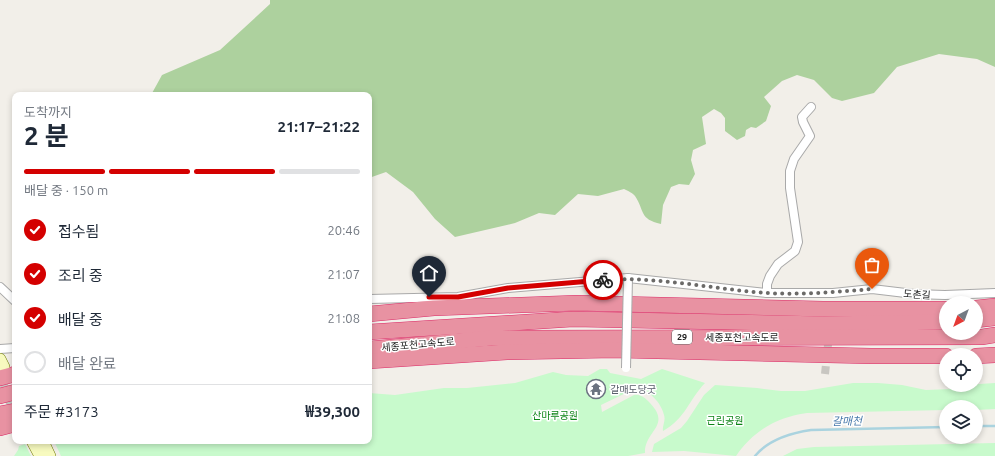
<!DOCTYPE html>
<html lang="ko">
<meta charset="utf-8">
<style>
:root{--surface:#fff;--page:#f6f6f7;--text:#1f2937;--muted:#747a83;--line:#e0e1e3;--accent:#d40000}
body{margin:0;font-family:Ubuntu,"Noto Sans KR",sans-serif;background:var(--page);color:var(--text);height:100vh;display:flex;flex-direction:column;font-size:15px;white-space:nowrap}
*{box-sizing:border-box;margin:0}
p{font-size:13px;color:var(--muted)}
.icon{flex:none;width:22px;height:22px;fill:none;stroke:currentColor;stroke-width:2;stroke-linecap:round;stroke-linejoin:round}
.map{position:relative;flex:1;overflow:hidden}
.details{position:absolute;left:12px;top:92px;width:360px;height:352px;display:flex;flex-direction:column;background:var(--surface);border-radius:8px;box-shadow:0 2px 6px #0003}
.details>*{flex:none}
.needle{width:26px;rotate:221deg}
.tools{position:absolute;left:939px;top:296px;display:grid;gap:8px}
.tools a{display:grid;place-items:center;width:44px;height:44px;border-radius:50%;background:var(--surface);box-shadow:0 2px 6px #0003;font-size:20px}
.pin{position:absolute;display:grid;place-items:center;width:34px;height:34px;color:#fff;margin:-41px -17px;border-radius:50% 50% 50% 0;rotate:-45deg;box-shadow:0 0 4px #0007}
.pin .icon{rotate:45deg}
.courier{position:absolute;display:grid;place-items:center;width:40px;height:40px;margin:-20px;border:3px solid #d40000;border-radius:50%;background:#fff;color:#222;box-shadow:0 1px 5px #0007}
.summary em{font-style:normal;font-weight:700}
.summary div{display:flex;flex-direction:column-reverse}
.summary{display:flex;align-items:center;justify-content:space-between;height:68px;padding:0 12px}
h1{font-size:26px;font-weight:700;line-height:30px}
.bar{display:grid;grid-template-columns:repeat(4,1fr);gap:6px 4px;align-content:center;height:48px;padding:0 12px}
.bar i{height:5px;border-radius:3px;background:var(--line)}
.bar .current{background:var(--accent)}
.bar p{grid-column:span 4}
.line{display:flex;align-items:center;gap:10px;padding:0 12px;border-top:1px solid var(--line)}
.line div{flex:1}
ol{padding:0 12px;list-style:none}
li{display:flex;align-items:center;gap:12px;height:44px}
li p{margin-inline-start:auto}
li .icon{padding:4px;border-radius:50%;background:var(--accent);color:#fff;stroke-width:4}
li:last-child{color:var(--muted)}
li i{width:22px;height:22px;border:2px solid var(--line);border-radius:50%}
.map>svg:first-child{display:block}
.forest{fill:#add19e}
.park{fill:#c8facc}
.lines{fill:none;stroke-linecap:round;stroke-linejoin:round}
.stream{stroke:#aad3df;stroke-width:2.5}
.street-tunnel{stroke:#c8c6c1;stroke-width:8;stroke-dasharray:8 4;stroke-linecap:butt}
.secondary-tunnel{stroke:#c8c6c1;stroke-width:11;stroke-dasharray:11 5.5;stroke-linecap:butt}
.street-casing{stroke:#a9a9a9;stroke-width:10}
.secondary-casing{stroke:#707d05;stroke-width:12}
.highway-casing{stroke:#dc2a67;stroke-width:16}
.street{stroke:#fff;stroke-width:8}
.secondary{stroke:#f7fabf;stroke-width:11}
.highway{stroke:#e892a2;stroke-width:15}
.street-bridge-casing{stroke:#a9a9a9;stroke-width:10;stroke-linecap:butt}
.street-bridge{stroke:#fff;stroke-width:8}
.done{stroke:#6b6a68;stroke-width:4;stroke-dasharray:0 7.2}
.route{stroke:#d40000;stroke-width:5}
.labels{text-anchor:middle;stroke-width:3;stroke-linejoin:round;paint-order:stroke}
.shield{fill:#fff;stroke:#646464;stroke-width:1}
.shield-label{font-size:9px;font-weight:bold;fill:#222}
.street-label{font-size:10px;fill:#222;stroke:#fff}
.worship-label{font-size:10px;fill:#5b616d;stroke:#fff;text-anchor:start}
.park-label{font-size:10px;fill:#0c8416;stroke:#fff}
.water-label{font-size:11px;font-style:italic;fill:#4a7aab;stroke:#fff}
</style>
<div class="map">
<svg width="995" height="456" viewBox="0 0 995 456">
<rect width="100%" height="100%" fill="#f2efe9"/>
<!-- forest -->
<path class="forest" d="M270,0H995V67L977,59L939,54L897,67L874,93L842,101L832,98L814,80L797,75L782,81L764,97L771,106L766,121L756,128L751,127L746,130L745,136L737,140L725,131V118L721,113L714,109L702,117L706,144L693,150L691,160L695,174L689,185L679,184L671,187L663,205L661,224C639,219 645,211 635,196C633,193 628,191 624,189L598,196L578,194L555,215L539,213L515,223L455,237L435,219L413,192L386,172L369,178V95H151L162,75L220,50L270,4Z"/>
<!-- park -->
<g class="park">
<path d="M600,369H607L610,373L641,379L662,369L705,383C688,401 686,418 663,431C662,426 666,421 664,415C662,404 648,388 636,388L601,405L602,412L634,395C641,394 645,398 650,403C672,426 644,431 645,453L628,456H61L54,441L63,443L83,441H369V393L395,395L444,388H467L515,383L553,372L566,375L588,376Z"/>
<path d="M853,383H878L902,385L926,390L951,389L964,385L995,383V409L976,410V407H946V410L807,413C777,417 753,431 736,456L684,451L652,452L654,444L681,428L687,421L704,395L715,385L757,388L781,391H805Z"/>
<path d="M995,443V456H783L797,449L814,447Z"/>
<path d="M25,444L31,456H14L18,450L19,446Z"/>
</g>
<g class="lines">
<!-- stream -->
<g class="stream">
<path d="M976,426H995"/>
<path d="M755,456C768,440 791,433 811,430L946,427"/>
</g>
<!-- street-tunnel -->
<path class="street-tunnel" d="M825,374L829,335"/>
<!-- secondary-tunnel -->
<path class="secondary-tunnel" d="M0,381L15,409"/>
<!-- street casing -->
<g class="street-casing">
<g id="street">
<path d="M0,287L15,301"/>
<path d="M767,293V284L770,276L778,264L795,251L798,242L790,188V171L794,159L810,136L803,122L802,117L811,107"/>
<path d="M369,299L458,297L508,288L628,278L767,293H833L872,289L914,294L945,295L995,293"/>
<path d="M0,349L15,348"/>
</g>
</g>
<!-- secondary casing -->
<g class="secondary-casing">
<g id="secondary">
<path d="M0,359L4,367"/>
<path d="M32,441L40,456"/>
<path d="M43,441L50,456"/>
</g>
</g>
<!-- highway casing -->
<g class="highway-casing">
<g id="highway">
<path d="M976,308L995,306"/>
<path d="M369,314L434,308L577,303L823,309H946"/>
<path d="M976,320L995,318"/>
<path d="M369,332L573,319L824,324L946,322"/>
<path d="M369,349L491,338L982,337L995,335"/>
<path d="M976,356L995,355"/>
<path d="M369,361L507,352L615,350L871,356H946"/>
<path d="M0,378L15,374"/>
<path d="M0,396L15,392"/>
<path d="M0,414L15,411"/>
<path d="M0,428L15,424"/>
</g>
</g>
<!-- street -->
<use href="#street" class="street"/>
<!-- secondary -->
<use href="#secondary" class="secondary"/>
<!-- highway -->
<use href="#highway" class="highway"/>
<!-- street-bridge casing -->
<g class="street-bridge-casing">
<path id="street-bridge" d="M626,368L628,278"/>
</g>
<!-- street-bridge -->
<use href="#street-bridge" class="street-bridge"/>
</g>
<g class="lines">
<!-- done -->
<path class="done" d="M603,280C657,276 712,289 766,293C801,295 837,292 872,289"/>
<!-- route -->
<path class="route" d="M429,297H458L508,288L603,280"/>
</g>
<!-- icons -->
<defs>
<g id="temple-ring" transform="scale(1)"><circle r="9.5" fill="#fff" stroke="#6b7280" stroke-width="1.5"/><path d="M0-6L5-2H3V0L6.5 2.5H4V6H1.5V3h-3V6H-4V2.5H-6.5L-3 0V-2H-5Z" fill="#6b7280"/></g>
</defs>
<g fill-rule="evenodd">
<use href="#temple-ring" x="596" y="389"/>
</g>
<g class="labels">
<!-- shield labels -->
<rect class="shield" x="672" y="330" width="20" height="14" rx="3"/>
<g class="shield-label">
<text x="682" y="340">29</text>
</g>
<!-- street labels -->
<g class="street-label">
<text transform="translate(917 294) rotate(4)" y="4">도촌길</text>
<text x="742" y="341">세종포천고속도로</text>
<text transform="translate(418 344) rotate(-5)" y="4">세종포천고속도로</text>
</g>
<!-- worship labels -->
<g class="worship-label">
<text x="610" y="393">갈매도당굿</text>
</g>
<!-- park labels -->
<g class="park-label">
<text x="555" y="419">산마루공원</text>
<text x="725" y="424">근린공원</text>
</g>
<!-- water labels -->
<g class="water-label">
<text transform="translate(847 421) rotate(-1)" y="4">갈매천</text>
</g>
</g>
</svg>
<div class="tools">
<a><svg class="needle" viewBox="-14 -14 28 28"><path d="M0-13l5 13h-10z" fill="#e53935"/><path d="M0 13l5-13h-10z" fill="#747a83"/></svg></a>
<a><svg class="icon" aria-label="locate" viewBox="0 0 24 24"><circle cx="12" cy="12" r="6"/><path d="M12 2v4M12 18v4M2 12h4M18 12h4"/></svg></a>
<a><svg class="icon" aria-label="layers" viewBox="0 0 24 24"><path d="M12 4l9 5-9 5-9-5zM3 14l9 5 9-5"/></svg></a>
</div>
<div class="pin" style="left:872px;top:289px;background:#ea580c"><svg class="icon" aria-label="bag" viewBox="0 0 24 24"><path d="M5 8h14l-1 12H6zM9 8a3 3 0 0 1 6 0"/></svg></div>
<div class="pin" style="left:429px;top:297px;background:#1f2937"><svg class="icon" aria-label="home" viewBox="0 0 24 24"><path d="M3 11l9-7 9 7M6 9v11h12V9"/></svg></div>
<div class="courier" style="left:603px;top:280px"><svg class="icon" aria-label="bike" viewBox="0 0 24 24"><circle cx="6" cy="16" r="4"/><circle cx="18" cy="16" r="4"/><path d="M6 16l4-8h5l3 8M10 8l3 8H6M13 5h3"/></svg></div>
<section class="details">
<div class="summary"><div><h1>2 분</h1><p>도착까지</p></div><em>21:17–21:22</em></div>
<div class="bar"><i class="current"></i><i class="current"></i><i class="current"></i><i></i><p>배달 중 · 150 m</p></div>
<ol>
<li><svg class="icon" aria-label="check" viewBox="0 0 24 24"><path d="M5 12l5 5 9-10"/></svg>접수됨<p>20:46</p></li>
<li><svg class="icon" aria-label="check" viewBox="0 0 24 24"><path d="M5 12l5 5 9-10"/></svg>조리 중<p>21:07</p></li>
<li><svg class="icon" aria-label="check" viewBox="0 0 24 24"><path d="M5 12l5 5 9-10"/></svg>배달 중<p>21:08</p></li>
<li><i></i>배달 완료</li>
</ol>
<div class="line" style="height:52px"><div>주문 #3173</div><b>₩39,300</b></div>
</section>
</div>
